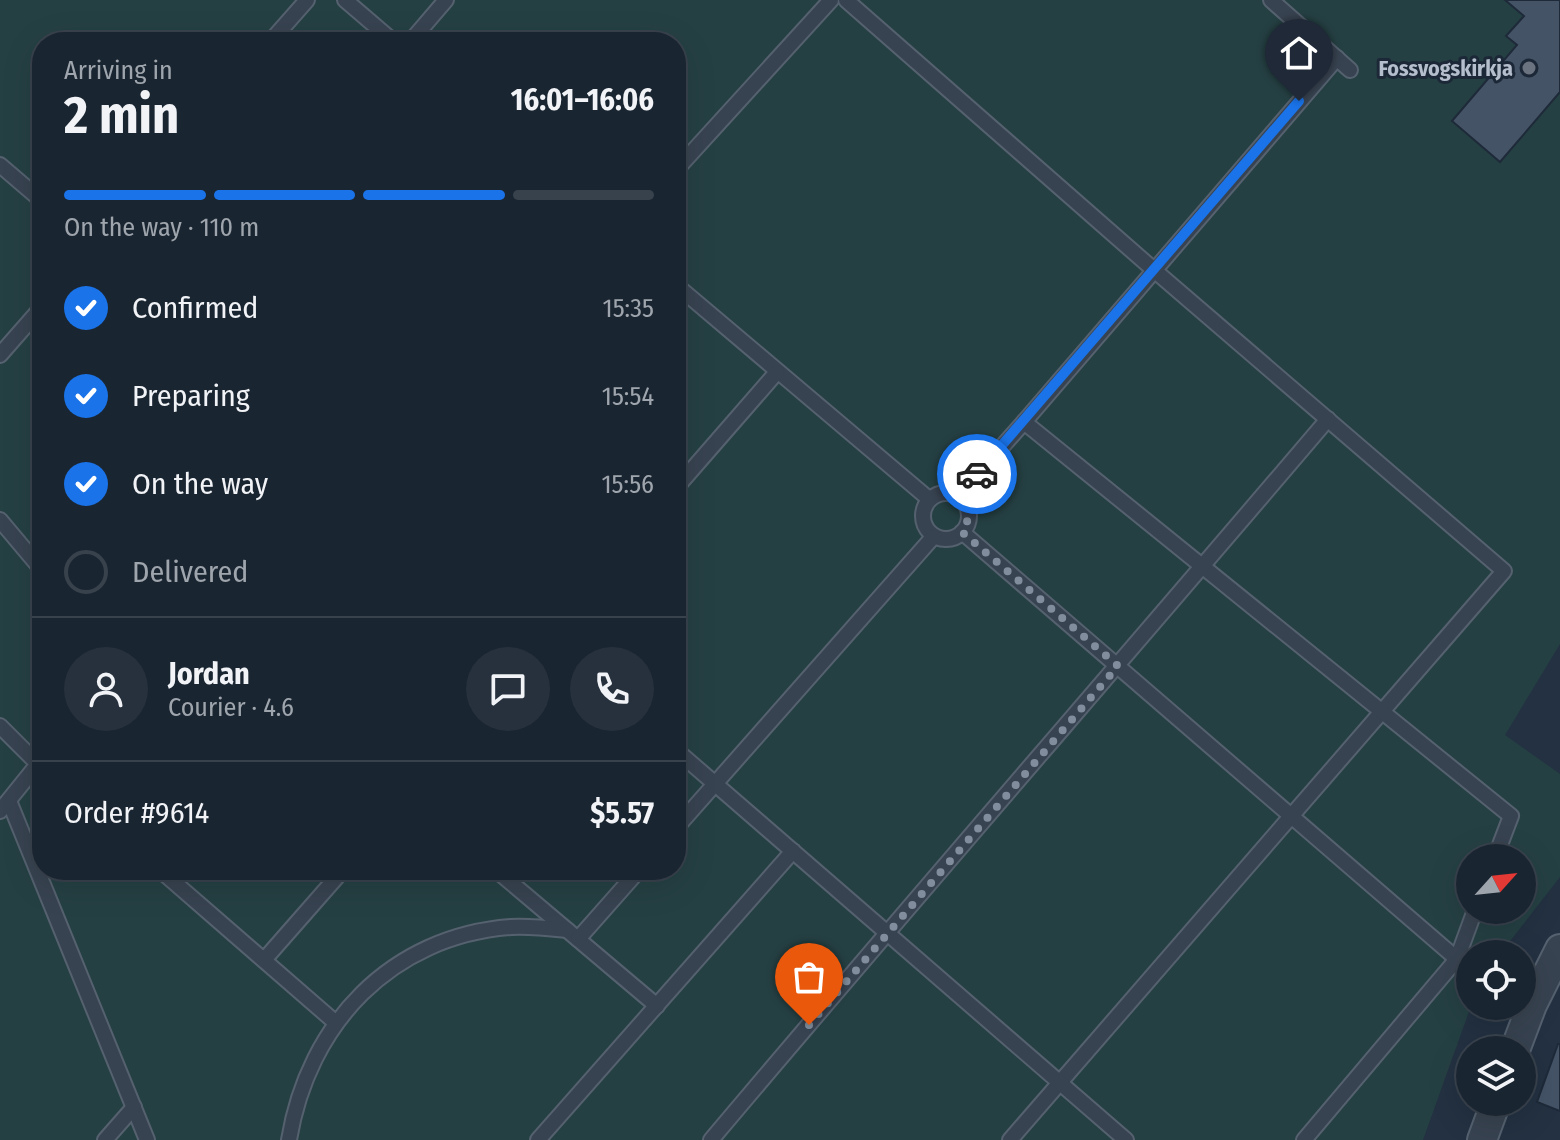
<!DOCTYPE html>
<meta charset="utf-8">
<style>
:root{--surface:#1a2532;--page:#27313e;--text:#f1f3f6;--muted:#9fa5ac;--line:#38424d;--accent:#1a73e8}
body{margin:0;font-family:"Fira Sans Condensed",sans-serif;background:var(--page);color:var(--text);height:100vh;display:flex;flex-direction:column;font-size:30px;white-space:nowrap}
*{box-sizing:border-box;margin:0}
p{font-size:26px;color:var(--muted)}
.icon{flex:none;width:44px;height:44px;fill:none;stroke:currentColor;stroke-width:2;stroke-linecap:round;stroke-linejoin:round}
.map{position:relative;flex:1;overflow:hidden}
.drawer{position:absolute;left:32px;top:32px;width:654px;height:848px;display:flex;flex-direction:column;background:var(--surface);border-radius:32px;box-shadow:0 8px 32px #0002,0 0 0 2px var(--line)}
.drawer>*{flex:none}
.needle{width:52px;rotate:63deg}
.tools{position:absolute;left:1456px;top:844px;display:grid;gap:16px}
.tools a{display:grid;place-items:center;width:80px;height:80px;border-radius:50%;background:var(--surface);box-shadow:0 8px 32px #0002,0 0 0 2px var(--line);font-size:40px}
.pin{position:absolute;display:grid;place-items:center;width:68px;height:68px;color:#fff;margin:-82px -34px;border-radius:50% 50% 50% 0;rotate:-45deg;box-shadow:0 0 8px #0007}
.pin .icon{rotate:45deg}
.courier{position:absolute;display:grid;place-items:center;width:80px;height:80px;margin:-40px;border:6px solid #1a73e8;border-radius:50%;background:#fff;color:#222;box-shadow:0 2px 10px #0007}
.overview em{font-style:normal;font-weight:700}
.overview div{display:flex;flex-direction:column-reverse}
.overview{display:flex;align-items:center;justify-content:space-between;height:136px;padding:0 32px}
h1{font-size:52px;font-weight:700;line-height:60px}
.bar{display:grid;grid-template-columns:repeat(4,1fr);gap:12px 8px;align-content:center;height:96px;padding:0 32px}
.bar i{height:10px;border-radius:6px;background:var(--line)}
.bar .current{background:var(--accent)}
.bar p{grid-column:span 4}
.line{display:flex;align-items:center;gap:20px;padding:0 32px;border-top:2px solid var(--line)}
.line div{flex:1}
.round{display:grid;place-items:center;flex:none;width:84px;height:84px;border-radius:42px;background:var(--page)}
ol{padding:0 32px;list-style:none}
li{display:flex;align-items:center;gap:24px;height:88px}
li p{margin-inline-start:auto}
li .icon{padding:8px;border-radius:50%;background:var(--accent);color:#fff;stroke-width:4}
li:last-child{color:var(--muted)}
li i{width:44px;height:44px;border:4px solid var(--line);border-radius:50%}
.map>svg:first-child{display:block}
.green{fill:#254043;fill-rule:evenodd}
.building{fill:#445366;stroke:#1e2a39;stroke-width:2}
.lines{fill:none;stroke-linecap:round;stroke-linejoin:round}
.lane-casing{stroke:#55616f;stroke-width:18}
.street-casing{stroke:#55616f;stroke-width:32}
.lane{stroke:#384351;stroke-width:14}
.street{stroke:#384351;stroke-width:28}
.done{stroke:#818d9c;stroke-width:8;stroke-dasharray:0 14.4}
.route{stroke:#1a73e8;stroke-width:10}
.worship-dot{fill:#6b7280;stroke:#1c2837;stroke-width:3}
.labels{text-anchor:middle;stroke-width:6;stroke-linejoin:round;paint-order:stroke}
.poi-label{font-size:22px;font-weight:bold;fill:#b4becc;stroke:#1c2837;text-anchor:end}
</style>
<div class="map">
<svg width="1560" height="1140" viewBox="0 0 1560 1140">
<rect width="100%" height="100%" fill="#233142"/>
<!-- green -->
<path class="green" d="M0,0H1560V644L1505,735L1560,774V877L1500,954H1470V1006H1471L1423,1140H0ZM42,42H676V870H42ZM1470,858H1522V910H1470Z"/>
<!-- building -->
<g class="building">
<path d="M1505,0H1560V92L1500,162L1452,121L1517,45L1506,36L1524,16Z"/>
<path d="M1558,1044H1560V1111L1537,1102Z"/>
</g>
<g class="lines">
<!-- lane casing -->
<g class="lane-casing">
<g id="lane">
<path d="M345,0L394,42"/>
<path d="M846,0L1154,270L1504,571L1010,1140"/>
<path d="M1271,0L1350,70"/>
<path d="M270,42L307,0"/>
<path d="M410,42L446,0"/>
<path d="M0,165L42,201"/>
<path d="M676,170L831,0"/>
<path d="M676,285L929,499"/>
<path d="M0,355L42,307"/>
<path d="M1024,422L1511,816L1495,858"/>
<path d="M676,488L777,372"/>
<circle cx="946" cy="516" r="23"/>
<path d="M958,496L1024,422L1337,58"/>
<path d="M0,520L42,570"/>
<path d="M962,532L1457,959"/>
<path d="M0,726L42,768"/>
<path d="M676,750L1126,1140"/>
<path d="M9,801L147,1140"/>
<path d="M0,811L42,759"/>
<path d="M676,828L934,536"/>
<path d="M160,870L336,1023"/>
<path d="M496,870L657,1006"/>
<path d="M578,939L639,870"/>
<path d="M264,960L343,870"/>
<path d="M105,1140L134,1107"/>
<path d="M289,1140C308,1024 391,936 511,927C530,926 548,928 567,930"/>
<path d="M538,1140L793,851"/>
<path d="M711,1140C915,898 1123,660 1328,419"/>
<path d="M1304,1140L1457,959L1475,910"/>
</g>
</g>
<!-- street casing -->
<g class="street-casing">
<g id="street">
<path d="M1515,1050L1532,1005L1560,949"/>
<path d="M1482,1140L1496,1102"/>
</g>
</g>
<!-- lane -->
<use href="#lane" class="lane"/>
<!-- street -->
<use href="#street" class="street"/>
</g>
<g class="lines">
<!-- done -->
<path class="done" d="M809,1025L1118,666L962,532C971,518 970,508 958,496L977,474"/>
<!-- route -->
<path class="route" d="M977,474L1299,101"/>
</g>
<!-- markers -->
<circle class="worship-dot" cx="1529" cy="68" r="8"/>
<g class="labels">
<!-- poi labels -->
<g class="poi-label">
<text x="1513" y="76">Fossvogskirkja</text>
</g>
</g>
</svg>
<div class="tools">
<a><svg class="needle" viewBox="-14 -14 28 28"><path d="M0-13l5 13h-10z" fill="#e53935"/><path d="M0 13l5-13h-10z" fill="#9fa5ac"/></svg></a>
<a><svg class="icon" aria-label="locate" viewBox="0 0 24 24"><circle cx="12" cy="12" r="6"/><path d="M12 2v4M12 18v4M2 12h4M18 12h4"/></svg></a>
<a><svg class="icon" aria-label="layers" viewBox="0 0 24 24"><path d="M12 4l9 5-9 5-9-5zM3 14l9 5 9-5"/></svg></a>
</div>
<div class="pin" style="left:809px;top:1025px;background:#ea580c"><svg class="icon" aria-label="bag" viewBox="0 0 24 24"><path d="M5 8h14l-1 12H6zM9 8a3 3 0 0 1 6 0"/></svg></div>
<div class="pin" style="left:1299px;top:101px;background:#1f2937"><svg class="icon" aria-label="home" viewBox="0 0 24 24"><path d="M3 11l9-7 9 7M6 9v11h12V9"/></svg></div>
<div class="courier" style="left:977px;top:474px"><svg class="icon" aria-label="car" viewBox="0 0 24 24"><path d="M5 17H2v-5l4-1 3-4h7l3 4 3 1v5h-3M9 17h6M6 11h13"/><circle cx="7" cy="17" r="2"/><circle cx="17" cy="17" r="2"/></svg></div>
<section class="drawer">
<div class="overview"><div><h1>2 min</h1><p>Arriving in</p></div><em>16:01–16:06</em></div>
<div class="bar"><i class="current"></i><i class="current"></i><i class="current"></i><i></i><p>On the way · 110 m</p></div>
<ol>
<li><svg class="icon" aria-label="check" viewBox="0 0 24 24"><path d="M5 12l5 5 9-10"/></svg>Confirmed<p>15:35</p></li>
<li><svg class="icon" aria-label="check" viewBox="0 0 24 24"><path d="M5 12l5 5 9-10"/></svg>Preparing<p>15:54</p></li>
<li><svg class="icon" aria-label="check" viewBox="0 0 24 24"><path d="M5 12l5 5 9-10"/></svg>On the way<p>15:56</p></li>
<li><i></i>Delivered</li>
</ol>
<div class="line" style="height:144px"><a class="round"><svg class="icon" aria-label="person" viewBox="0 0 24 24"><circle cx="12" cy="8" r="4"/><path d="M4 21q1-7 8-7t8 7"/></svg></a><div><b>Jordan</b><p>Courier · 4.6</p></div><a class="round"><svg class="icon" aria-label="chat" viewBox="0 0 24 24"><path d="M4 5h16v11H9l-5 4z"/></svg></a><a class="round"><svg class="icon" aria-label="phone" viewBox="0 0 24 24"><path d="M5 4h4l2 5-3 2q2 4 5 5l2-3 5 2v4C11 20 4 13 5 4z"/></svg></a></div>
<div class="line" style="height:104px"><div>Order #9614</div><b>$5.57</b></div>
</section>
</div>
